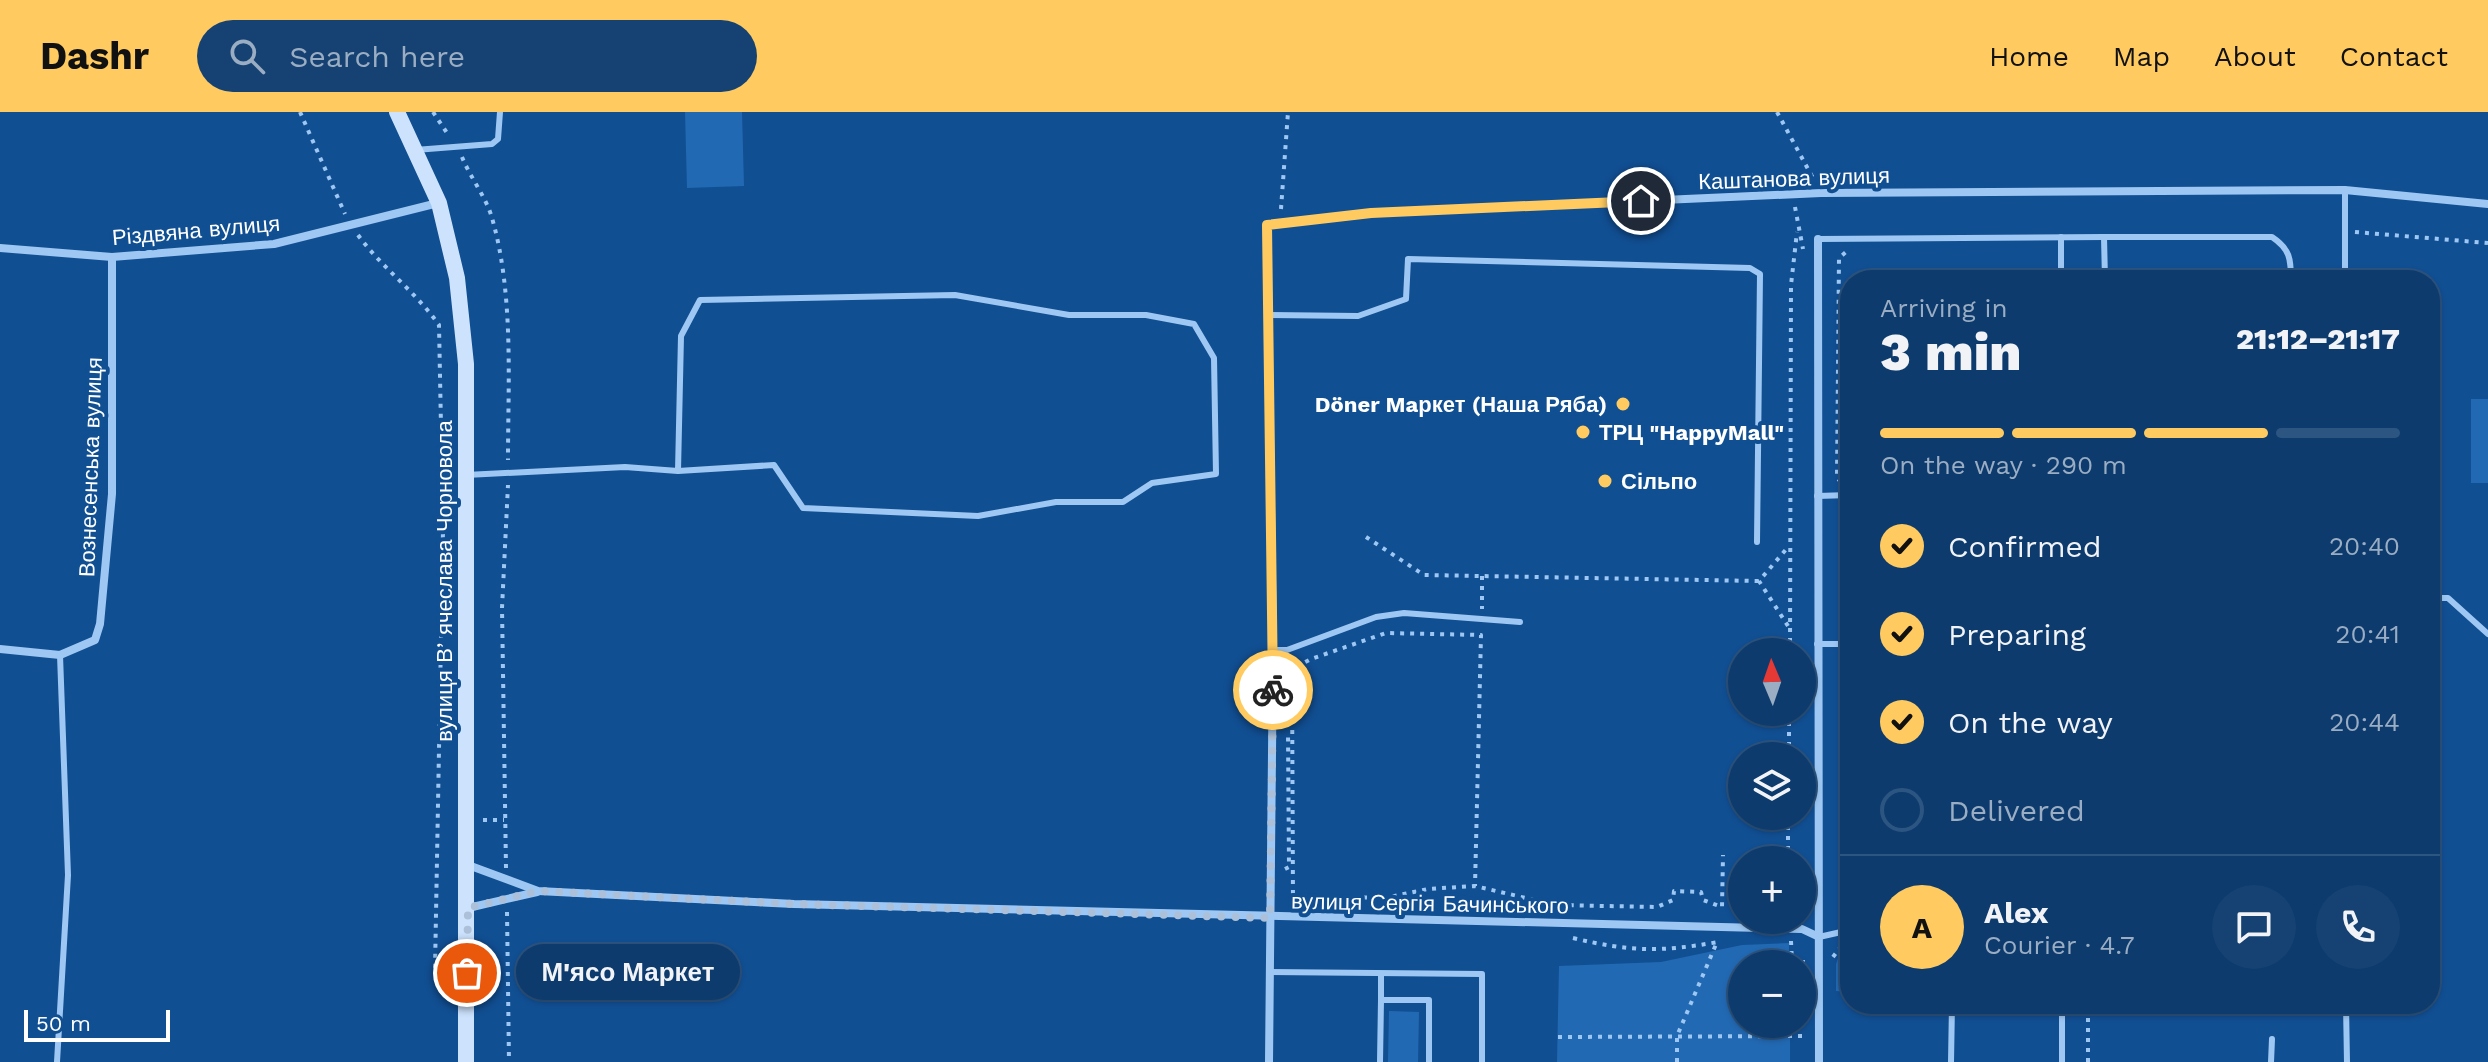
<!DOCTYPE html>
<meta charset="utf-8">
<style>
:root{--surface:#0d3b6e;--page:#164273;--text:#f1f3f6;--muted:#9aadc2;--line:#2d5581;--accent:#ffcb60}
body{margin:0;font-family:"Work Sans",sans-serif;background:var(--page);color:var(--text);height:100vh;display:flex;flex-direction:column;font-size:30px;white-space:nowrap}
*{box-sizing:border-box;margin:0}
p{font-size:26px;color:var(--muted)}
.icon{flex:none;width:44px;height:44px;fill:none;stroke:currentColor;stroke-width:2;stroke-linecap:round;stroke-linejoin:round}
.map{position:relative;flex:1;overflow:hidden}
.panel{position:absolute;left:1840px;top:158px;width:600px;height:744px;display:flex;flex-direction:column;background:var(--surface);border-radius:32px;box-shadow:0 2px 6px #0004,0 0 0 2px var(--line)}
.panel>*{flex:none}
.needle{width:52px;rotate:358deg}
.buttons{position:absolute;left:1728px;top:526px;display:grid;gap:16px}
.buttons a{display:grid;place-items:center;width:88px;height:88px;border-radius:50%;background:var(--surface);box-shadow:0 2px 6px #0004,0 0 0 2px var(--line);font-size:40px}
.scale{position:absolute;left:24px;bottom:20px;width:146px;box-sizing:border-box;padding-left:8px;border:4px solid #fff;border-top:0;font-size:22px;line-height:28px;white-space:nowrap;color:#fff;-webkit-text-stroke:6px #114f93;paint-order:stroke}
.pin{position:absolute;display:grid;place-items:center;width:68px;height:68px;color:#fff;margin:-34px;border:4px solid #fff;border-radius:50%;box-shadow:0 2px 8px #0007}
.courier{position:absolute;display:grid;place-items:center;width:80px;height:80px;margin:-40px;border:6px solid #ffcb60;border-radius:50%;background:#fff;color:#222;box-shadow:0 2px 10px #0007}
.bubble{position:absolute;height:56px;border-radius:28px;background:var(--surface);box-shadow:0 2px 6px #0004,0 0 0 2px var(--line);font-size:26px;font-weight:800;line-height:56px;text-align:center}
.head em{font-style:normal;font-weight:800}
.head div{display:flex;flex-direction:column-reverse}
.head{display:flex;align-items:center;justify-content:space-between;height:136px;padding:0 40px}
h1{font-size:52px;font-weight:800;line-height:60px}
.bar{display:grid;grid-template-columns:repeat(4,1fr);gap:12px 8px;align-content:center;height:96px;padding:0 40px}
.bar i{height:10px;border-radius:6px;background:var(--line)}
.bar .on{background:var(--accent)}
.bar p{grid-column:span 4}
.line{display:flex;align-items:center;gap:20px;padding:0 40px;border-top:2px solid var(--line)}
.line div{flex:1}
.round{display:grid;place-items:center;flex:none;width:84px;height:84px;border-radius:42px;background:var(--page)}
ol{padding:0 40px;list-style:none}
li{display:flex;align-items:center;gap:24px;height:88px}
li p{margin-inline-start:auto}
li .icon{padding:8px;border-radius:50%;background:var(--accent);color:#111;stroke-width:4}
li:last-child{color:var(--muted)}
li i{width:44px;height:44px;border:4px solid var(--line);border-radius:50%}
header{display:flex;align-items:center;gap:48px;box-sizing:border-box;height:112px;padding:0 40px;background:var(--accent);color:#111}
header strong{font-size:38px}
nav{display:flex;gap:44px;margin-inline-start:auto;font-size:28px}
.search{width:560px;height:72px;background:var(--page);display:flex;align-items:center;gap:20px;box-sizing:border-box;padding:0 28px;border-radius:44px;color:var(--muted);font-size:30px}
.map>svg:first-child{display:block}
.green{fill:#2269b3}
.lines{fill:none;stroke-linecap:round;stroke-linejoin:round}
.path{stroke:#9ec8f3;stroke-width:4;stroke-dasharray:4 6;stroke-linecap:butt}
.service{stroke:#9ec8f3;stroke-width:6}
.minor{stroke:#9ec8f3;stroke-width:8}
.secondary{stroke:#cde3fd;stroke-width:16}
.done{stroke:#acc1d9;stroke-width:8;stroke-dasharray:0 14.4}
.route{stroke:#ffcb60;stroke-width:10}
.poi-dot{fill:#ffcb60;stroke:#114f93;stroke-width:3}
.labels{text-anchor:middle;stroke-width:8;stroke-linejoin:round;paint-order:stroke}
.street-label{font-size:22px;fill:#fff;stroke:#114f93}
.poi-label{font-size:22px;font-weight:bold;fill:#fff;stroke:#114f93;text-anchor:start}
</style>
<header>
<strong>Dashr</strong>
<div class="search"><svg class="icon" aria-label="search" viewBox="0 0 24 24"><circle cx="10" cy="10" r="6"/><path d="M15 15l6 6"/></svg>Search here</div>
<nav><a>Home</a><a>Map</a><a>About</a><a>Contact</a></nav>
</header>
<div class="map">
<svg width="2488" height="950" viewBox="0 0 2488 950">
<rect width="100%" height="100%" fill="#114f93"/>
<!-- green -->
<g class="green">
<path d="M685,0H742L744,74L687,76Z"/>
<rect x="2471" y="287" width="17" height="84"/>
<path d="M1841,393H1850V509H1842Z"/>
<path d="M1840,716L1850,717V801L1840,804Z"/>
<path d="M2432,735L2435,823H2430V736Z"/>
<path d="M1789,831V852H1742V912H1790V950H1557L1559,854L1661,850L1742,833Z"/>
<path d="M1850,838V880L1836,879V852L1840,841Z"/>
<path d="M1389,899L1419,900L1418,950H1388Z"/>
</g>
<g class="lines">
<!-- path -->
<g class="path">
<path d="M300,0L345,102"/>
<path d="M433,0L449,24"/>
<path d="M1777,0L1814,68"/>
<path d="M462,45C470,65 486,85 492,106C514,182 508,270 508,348"/>
<path d="M1795,95L1803,137"/>
<path d="M1281,97L1288,0"/>
<path d="M2355,120L2488,131"/>
<path d="M358,123C382,156 415,179 439,213L443,417L435,857"/>
<path d="M1841,370L1837,366L1839,146L1846,140"/>
<path d="M1366,425L1424,463L1759,469"/>
<path d="M1482,464V497"/>
<path d="M1788,514L1759,469L1789,434"/>
<path d="M1790,540L1791,173L1797,120"/>
<path d="M1789,644V600"/>
<path d="M483,708H504"/>
<path d="M1788,748V704"/>
<path d="M506,756L502,496L508,373"/>
<path d="M1285,757L1289,755L1288,621"/>
<path d="M1293,784L1385,786L1428,777L1475,774L1555,793L1657,795L1673,788L1674,779L1701,780L1703,788L1722,795L1723,743"/>
<path d="M1293,792L1292,557L1311,547L1386,521L1481,523L1475,774"/>
<path d="M507,800L509,950"/>
<path d="M1573,826C1631,840 1661,840 1718,830"/>
<path d="M1791,829L1792,850H1806"/>
<path d="M1833,845L1840,836L1850,834"/>
<path d="M1558,925L1807,924"/>
<path d="M1677,950V924L1717,830"/>
<path d="M2088,950V892"/>
</g>
<!-- service -->
<g class="service">
<path d="M415,38L492,32L498,27L500,0"/>
<path d="M2061,125V168"/>
<path d="M1818,127L2104,125"/>
<path d="M2105,168L2104,125H2272C2290,137 2291,147 2291,168"/>
<path d="M2345,168V78"/>
<path d="M1268,203L1358,204L1406,187L1408,147L1750,156L1760,162L1757,430"/>
<path d="M466,363L625,355L678,359L681,224L700,188L955,183L1069,203H1146L1194,212L1214,246L1216,362L1152,371L1123,390H1056L978,404L803,396L774,353L678,359"/>
<path d="M1817,384L1850,383"/>
<path d="M2430,486H2448L2488,522"/>
<path d="M1817,532H1850"/>
<path d="M1273,538H1287L1376,505L1404,501L1520,510"/>
<path d="M1819,825L1850,818"/>
<path d="M1270,860L1482,862V950"/>
<path d="M1381,862V888H1429V950"/>
<path d="M2062,892V950"/>
<path d="M2346,892L2347,950"/>
<path d="M57,950L68,763L60,543"/>
<path d="M1380,950L1381,888"/>
<path d="M1951,950L1952,892"/>
<path d="M2271,950L2272,927"/>
</g>
<!-- minor -->
<g class="minor">
<path d="M1818,127L1819,950"/>
<path d="M0,136L112,145L274,132L438,91"/>
<path d="M0,537L60,543L95,528L100,512L112,382V145"/>
<path d="M468,753L538,779L794,792L1802,817L1819,825"/>
<path d="M468,796L537,780"/>
<path d="M1269,950L1273,538L1267,113L1371,101L1821,81L2345,78L2488,92"/>
</g>
<!-- secondary -->
<path class="secondary" d="M397,0L439,91L457,166L466,252V950"/>
</g>
<g class="lines">
<!-- done -->
<path class="done" d="M467,861L468,796L538,779L794,792L1270,806L1273,578"/>
<!-- route -->
<path class="route" d="M1273,578L1267,113L1371,101L1641,89"/>
</g>
<!-- markers -->
<g class="poi-dot">
<circle cx="1623" cy="292" r="8"/>
<circle cx="1583" cy="320" r="8"/>
<circle cx="1605" cy="369" r="8"/>
</g>
<g class="labels">
<!-- street labels -->
<g class="street-label">
<text transform="translate(1794 66) rotate(-2)" y="8">Каштанова вулиця</text>
<text transform="translate(196 118) rotate(-5)" y="8">Різдвяна вулиця</text>
<text transform="translate(90 355) rotate(-88)" y="8">Вознесенська вулиця</text>
<text transform="translate(444 469) rotate(-90)" y="8">вулиця Вʼячеслава Чорновола</text>
<text transform="translate(1430 791) rotate(1)" y="8">вулиця Сергія Бачинського</text>
</g>
<!-- poi labels -->
<g class="poi-label">
<text x="1607" y="300" text-anchor="end">Döner Maркет (Наша Ряба)</text>
<text x="1599" y="328">ТРЦ "HappyMall"</text>
<text x="1621" y="377">Сільпо</text>
</g>
</g>
</svg>
<div class="buttons">
<a><svg class="needle" viewBox="-14 -14 28 28"><path d="M0-13l5 13h-10z" fill="#e53935"/><path d="M0 13l5-13h-10z" fill="#9aadc2"/></svg></a>
<a><svg class="icon" aria-label="layers" viewBox="0 0 24 24"><path d="M12 4l9 5-9 5-9-5zM3 14l9 5 9-5"/></svg></a>
<a>+</a>
<a>−</a>
</div>
<div class="scale">50 m</div>
<div class="pin" style="left:467px;top:861px;background:#ea580c"><svg class="icon" aria-label="bag" viewBox="0 0 24 24"><path d="M5 8h14l-1 12H6zM9 8a3 3 0 0 1 6 0"/></svg></div>
<div class="pin" style="left:1641px;top:89px;background:#1f2937"><svg class="icon" aria-label="home" viewBox="0 0 24 24"><path d="M3 11l9-7 9 7M6 9v11h12V9"/></svg></div>
<div class="courier" style="left:1273px;top:578px"><svg class="icon" aria-label="bike" viewBox="0 0 24 24"><circle cx="6" cy="16" r="4"/><circle cx="18" cy="16" r="4"/><path d="M6 16l4-8h5l3 8M10 8l3 8H6M13 5h3"/></svg></div>
<div class="bubble" style="left:516px;top:832px;width:224px">М'ясо Маркет</div>
<section class="panel">
<div class="head"><div><h1>3 min</h1><p>Arriving in</p></div><em>21:12–21:17</em></div>
<div class="bar"><i class="on"></i><i class="on"></i><i class="on"></i><i></i><p>On the way · 290 m</p></div>
<ol>
<li><svg class="icon" aria-label="check" viewBox="0 0 24 24"><path d="M5 12l5 5 9-10"/></svg>Confirmed<p>20:40</p></li>
<li><svg class="icon" aria-label="check" viewBox="0 0 24 24"><path d="M5 12l5 5 9-10"/></svg>Preparing<p>20:41</p></li>
<li><svg class="icon" aria-label="check" viewBox="0 0 24 24"><path d="M5 12l5 5 9-10"/></svg>On the way<p>20:44</p></li>
<li><i></i>Delivered</li>
</ol>
<div class="line" style="height:144px"><b class="round" style="background:var(--accent);color:#111">A</b><div><b>Alex</b><p>Courier · 4.7</p></div><a class="round"><svg class="icon" aria-label="chat" viewBox="0 0 24 24"><path d="M4 5h16v11H9l-5 4z"/></svg></a><a class="round"><svg class="icon" aria-label="phone" viewBox="0 0 24 24"><path d="M5 4h4l2 5-3 2q2 4 5 5l2-3 5 2v4C11 20 4 13 5 4z"/></svg></a></div>
</section>
</div>
